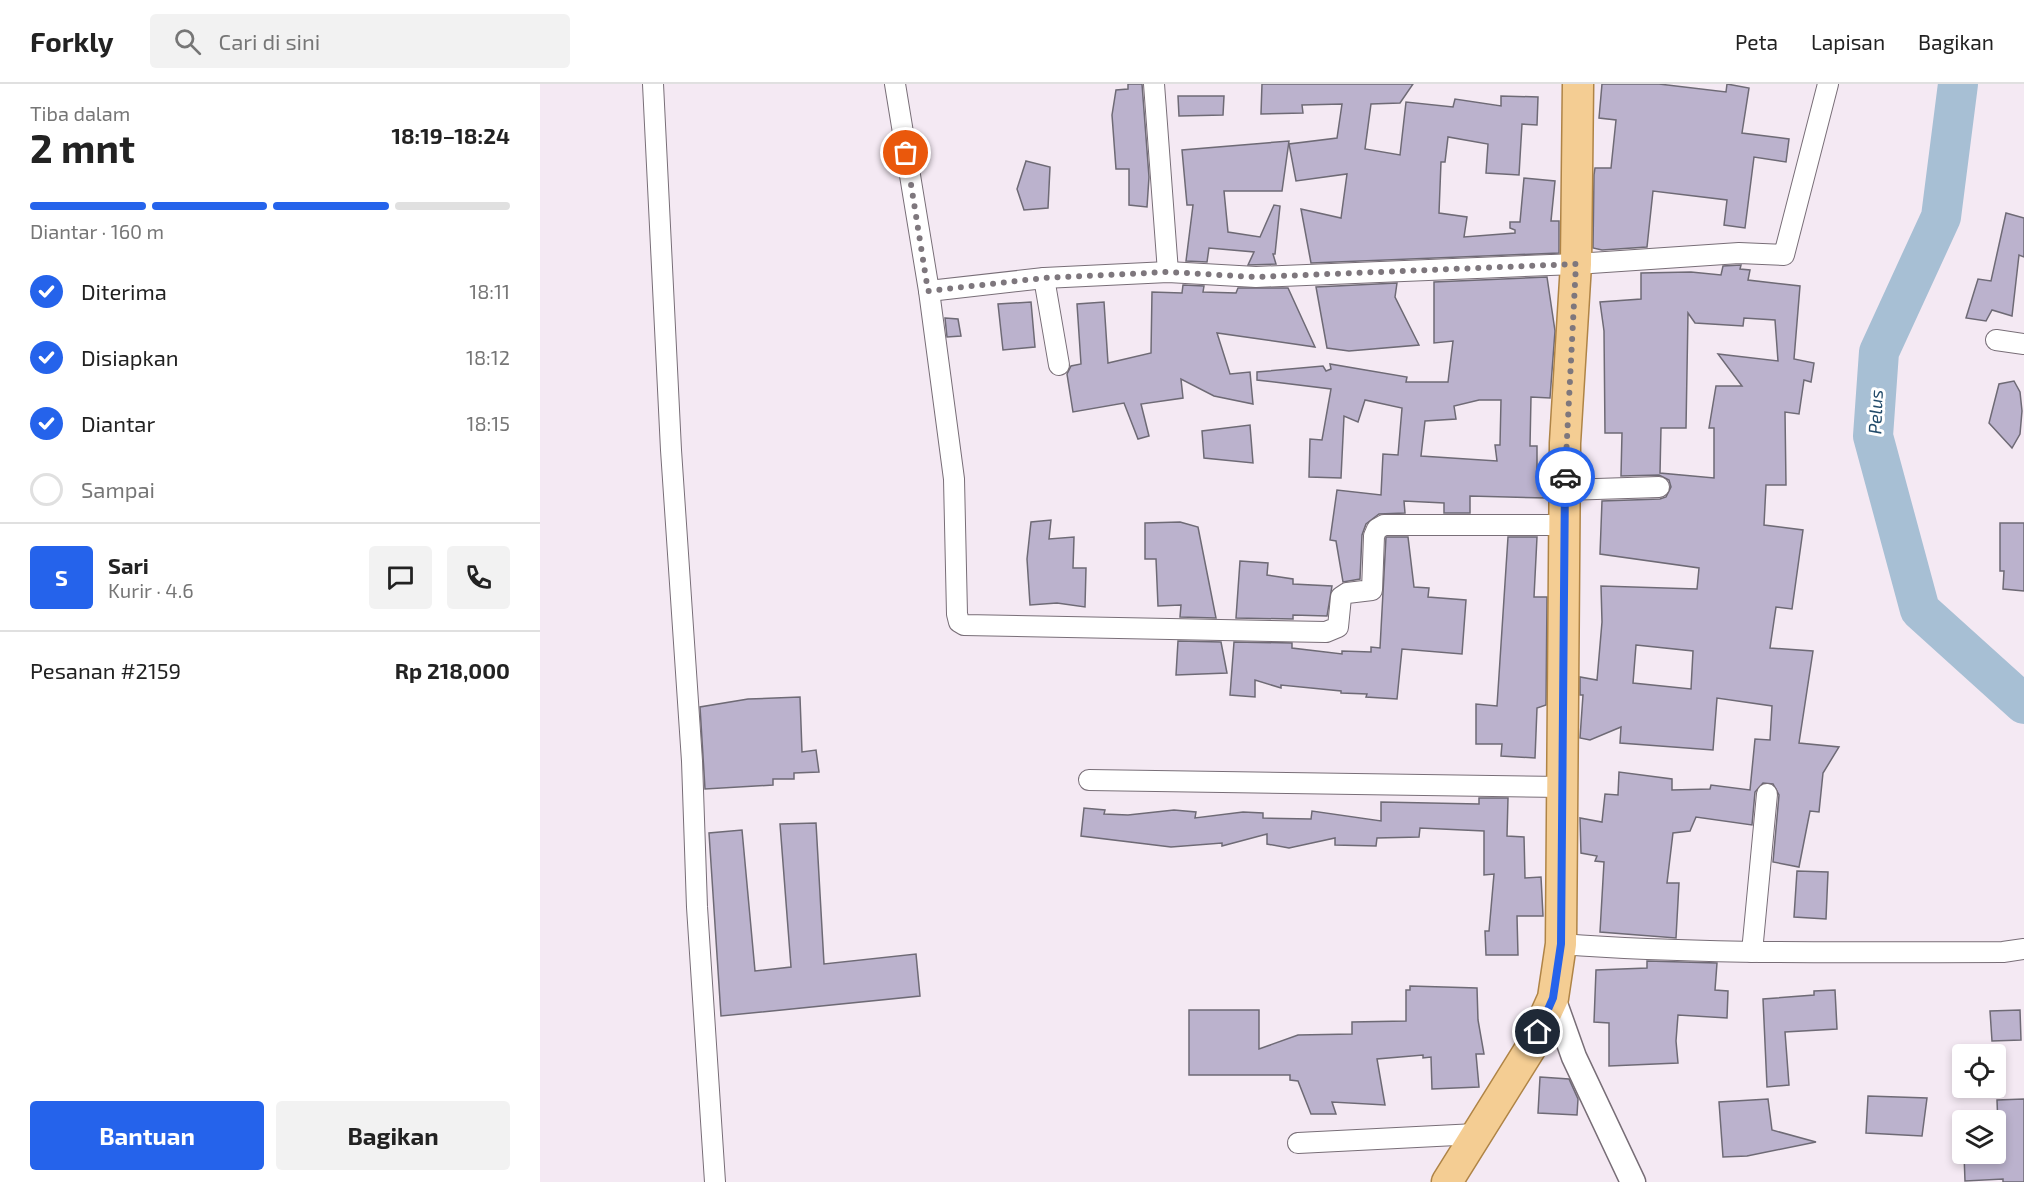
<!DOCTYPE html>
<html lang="id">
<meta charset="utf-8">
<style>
:root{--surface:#fff;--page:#f2f2f2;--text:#222;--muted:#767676;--line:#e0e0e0;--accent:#2563eb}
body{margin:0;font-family:"Exo 2",sans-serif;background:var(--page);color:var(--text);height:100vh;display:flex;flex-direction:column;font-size:22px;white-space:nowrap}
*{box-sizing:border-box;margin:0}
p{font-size:20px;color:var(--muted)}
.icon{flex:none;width:33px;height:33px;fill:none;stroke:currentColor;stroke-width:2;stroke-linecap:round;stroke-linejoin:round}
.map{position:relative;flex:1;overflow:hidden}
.panel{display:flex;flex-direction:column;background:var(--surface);width:540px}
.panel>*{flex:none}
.tools{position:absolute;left:1412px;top:960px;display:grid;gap:12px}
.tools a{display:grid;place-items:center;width:54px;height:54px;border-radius:6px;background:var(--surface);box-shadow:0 3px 9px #0003;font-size:30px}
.pin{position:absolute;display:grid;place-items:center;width:51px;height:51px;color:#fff;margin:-26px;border:3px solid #fff;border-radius:50%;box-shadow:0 2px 6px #0007}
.courier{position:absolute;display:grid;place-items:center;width:60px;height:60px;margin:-30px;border:4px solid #2563eb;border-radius:50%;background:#fff;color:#222;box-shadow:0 2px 8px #0007}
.headline em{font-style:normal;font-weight:700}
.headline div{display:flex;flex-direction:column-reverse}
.headline{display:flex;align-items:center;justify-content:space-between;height:102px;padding:0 30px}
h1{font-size:39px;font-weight:700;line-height:45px}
.bar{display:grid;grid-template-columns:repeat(4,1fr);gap:9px 6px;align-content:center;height:72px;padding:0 30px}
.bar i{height:8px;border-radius:4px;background:var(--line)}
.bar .selected{background:var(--accent)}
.bar p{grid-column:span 4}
.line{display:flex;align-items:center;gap:15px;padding:0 30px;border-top:2px solid var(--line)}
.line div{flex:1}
.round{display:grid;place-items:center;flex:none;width:63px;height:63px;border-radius:6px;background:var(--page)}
ol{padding:0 30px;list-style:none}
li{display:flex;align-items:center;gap:18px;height:66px}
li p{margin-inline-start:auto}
li .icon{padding:6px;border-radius:50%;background:var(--accent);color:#fff;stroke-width:4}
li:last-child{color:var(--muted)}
li i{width:33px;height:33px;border:3px solid var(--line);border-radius:50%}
.button{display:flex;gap:12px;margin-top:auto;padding:12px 30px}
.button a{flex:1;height:69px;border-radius:6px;background:var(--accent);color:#fff;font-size:24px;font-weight:700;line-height:69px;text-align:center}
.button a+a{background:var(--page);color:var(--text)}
header{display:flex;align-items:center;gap:36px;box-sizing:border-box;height:84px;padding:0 30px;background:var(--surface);border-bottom:2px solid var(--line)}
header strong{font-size:28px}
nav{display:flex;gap:33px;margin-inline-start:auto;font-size:21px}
.search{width:420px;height:54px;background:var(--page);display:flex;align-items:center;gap:15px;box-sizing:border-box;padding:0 21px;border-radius:6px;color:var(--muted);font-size:22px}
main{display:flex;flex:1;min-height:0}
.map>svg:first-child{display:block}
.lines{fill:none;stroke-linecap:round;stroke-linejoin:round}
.river{stroke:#a7bfd4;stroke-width:40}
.building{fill:#bbb2cd;stroke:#6e6a75;stroke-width:1.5;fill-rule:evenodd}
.minor-casing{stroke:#786e77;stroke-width:22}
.tertiary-casing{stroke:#786e77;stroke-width:27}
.primary-casing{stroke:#af8446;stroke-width:33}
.minor{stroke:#fff;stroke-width:20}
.tertiary{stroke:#fff;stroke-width:24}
.primary{stroke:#f4cd93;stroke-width:30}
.done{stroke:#7e777d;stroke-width:6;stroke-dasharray:0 10.8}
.route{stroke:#2563eb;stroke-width:8}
.labels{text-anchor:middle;stroke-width:6;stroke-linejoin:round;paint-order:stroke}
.water-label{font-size:18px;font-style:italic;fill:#224b6a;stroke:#fff}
</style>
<header>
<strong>Forkly</strong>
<div class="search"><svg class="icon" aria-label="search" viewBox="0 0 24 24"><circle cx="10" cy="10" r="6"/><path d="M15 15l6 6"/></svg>Cari di sini</div>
<nav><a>Peta</a><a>Lapisan</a><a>Bagikan</a></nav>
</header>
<main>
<section class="panel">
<div class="headline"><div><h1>2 mnt</h1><p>Tiba dalam</p></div><em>18:19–18:24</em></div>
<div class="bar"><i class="selected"></i><i class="selected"></i><i class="selected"></i><i></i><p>Diantar · 160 m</p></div>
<ol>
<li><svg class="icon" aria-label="check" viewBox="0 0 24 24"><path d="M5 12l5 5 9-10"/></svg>Diterima<p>18:11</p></li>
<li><svg class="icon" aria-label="check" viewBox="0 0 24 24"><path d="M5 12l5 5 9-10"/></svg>Disiapkan<p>18:12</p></li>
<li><svg class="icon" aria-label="check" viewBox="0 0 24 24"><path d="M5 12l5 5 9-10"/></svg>Diantar<p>18:15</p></li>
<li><i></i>Sampai</li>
</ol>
<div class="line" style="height:108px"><b class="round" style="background:var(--accent);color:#fff">S</b><div><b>Sari</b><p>Kurir · 4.6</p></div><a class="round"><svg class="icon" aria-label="chat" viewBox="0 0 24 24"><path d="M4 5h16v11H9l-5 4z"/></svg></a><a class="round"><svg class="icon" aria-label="phone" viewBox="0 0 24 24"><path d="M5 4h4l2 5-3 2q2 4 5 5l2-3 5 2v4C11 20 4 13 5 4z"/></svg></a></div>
<div class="line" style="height:78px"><div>Pesanan #2159</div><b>Rp 218,000</b></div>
<div class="button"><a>Bantuan</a><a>Bagikan</a></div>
</section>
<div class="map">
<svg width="1484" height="1098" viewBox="0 0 1484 1098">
<rect width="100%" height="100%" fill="#f4e9f3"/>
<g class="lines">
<!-- river -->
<path class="river" d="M1418,0L1401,133L1339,268L1333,352L1380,526L1484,620"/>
</g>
<!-- building -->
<g class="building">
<path d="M588,0H602L609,93L607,123L589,121V85H576L572,31L576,6L588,5Z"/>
<path d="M722,0H873L860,19L831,20L825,65L860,71L866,18L913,23L915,15L961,22V12L998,13L997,41L982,40L979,91L946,89L948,60L908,53L905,78H901L899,129L927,133L924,153L975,149V146L970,144V138H980L984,94L1015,97L1011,137H1019V169L771,179L761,125L801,134L807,90L756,97L749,60L797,54L802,20L762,21L763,29L721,30Z"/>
<path d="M1062,0H1119L1186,8L1187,0L1209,4L1202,49L1249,55L1246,78L1214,73L1205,144L1184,141L1187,116L1113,107L1107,163L1062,166L1053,164L1054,91L1055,84H1071L1076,36L1059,34Z"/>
<path d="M638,12H684L683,31L639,32Z"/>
<path d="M749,57L742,107H684L688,148L720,153L734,121L740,122L735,170H733L736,180L708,181L714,168L669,164L667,178L646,177L653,121H647L642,66Z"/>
<path d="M486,77L510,83L508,124L484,126L477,105Z"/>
<path d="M1466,129L1484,134V173L1479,171L1472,232L1452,226L1446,237L1426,234L1438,195L1451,197Z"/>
<path d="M1201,181L1200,185L1210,186L1208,196L1260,202L1254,275L1274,279L1271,298L1264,296L1259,330L1245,328L1246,401H1226L1224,441L1263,446L1252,525L1236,523L1230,564L1273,567L1259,659L1299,663L1283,689L1279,728L1270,727L1259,783L1233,778L1239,711L1233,700L1223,699L1215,708L1212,741L1156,733L1150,747L1133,749L1127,799H1139L1136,854L1060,848L1064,778L1055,777L1057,772L1041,769L1040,734L1062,738L1065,710L1078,711L1079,688L1132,695V706L1170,705L1171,701L1210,706L1215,655L1230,656L1232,622L1177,614L1173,666L1080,659L1081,643L1050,656L1040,654L1043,611H1040V593L1057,596L1062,538L1061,502L1157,505L1159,484L1060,470L1062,417L1120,415L1126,413L1131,403L1129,396L1119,391L1081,392L1082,349H1065L1064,247L1060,218L1101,215V189L1151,188L1181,191L1183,182ZM1148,229L1155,239L1203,242L1204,234L1235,236L1238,277L1178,270L1202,302H1176L1169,344H1174V394L1120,389L1121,344H1146ZM1096,561L1153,567L1151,605L1093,599Z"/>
<path d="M1007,193L1015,247L1010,314L991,313L990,362H997V388H1007V414L930,412V429H904V419L864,417L865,429L839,430L826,440L822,451L820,495L803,498L796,457L790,456L797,406L841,411L843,370L858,371L862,324L825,316L818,338L804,332L801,394L769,393L770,355L782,356L791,305L717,296V288L783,282L786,287L791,285L790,280L867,293L866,298H908L913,257L894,259V198ZM939,316H961L960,361H955L957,377L881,372L885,337L916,335L914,322Z"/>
<path d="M857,199L855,213L879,261L809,267L787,264L776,203Z"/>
<path d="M643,201L664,202L663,208L696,209L698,204H748L775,263L677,249L690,290L710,288L713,320L674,312L641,295L643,314L601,320L609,352L598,355L584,319L533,328L527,290L531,282L541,280L537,220L564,218L568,279L611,269L612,208L642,209Z"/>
<path d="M491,218L495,263L463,266L458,220Z"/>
<path d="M405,234L418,235L421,252L407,253Z"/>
<path d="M1474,297L1480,308L1482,327L1480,350L1472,364L1449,339L1459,300Z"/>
<path d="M710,341L713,379L664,374L662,347Z"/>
<path d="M511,436L509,455L534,453L533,484H546L545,523L517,519L490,521L487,475L491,438Z"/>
<path d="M640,438L658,443L676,534L640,533L641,521L618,522L616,475H605V439Z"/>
<path d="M1460,439H1484V507L1463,505L1464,487H1460Z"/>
<path d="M846,453H868L874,503L889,504L888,513L926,516L922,570L862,565L857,615L826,613L827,610L801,609V607L741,601V604L715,596V613L690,611L694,558L752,559V564L802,570V567L831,568V563L840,564Z"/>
<path d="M968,453H997L994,513H1007L1006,621L997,624L995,674L961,672L962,660H936V620L957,622Z"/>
<path d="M700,477L728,479L727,491L753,495V500L792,502L787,532L753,531V535L696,534Z"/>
<path d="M638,557L681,558L687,589L636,591Z"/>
<path d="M260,613L262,668L276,666L279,688L254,689V695H233V701L165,705L160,623L208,615Z"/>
<path d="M939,714H968L967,752L984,753L985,794L1001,793L1003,832H977L978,871H946L945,847H949L954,790L944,791V747L880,744L879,753L837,754L836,762L795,761V754L749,764L727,760V750L682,762V759L631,763L541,752L544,724L565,726L564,730L588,731L634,726L656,728L655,734L703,728L723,729V734L771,735L772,727L841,737V718L939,720Z"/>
<path d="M276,739L284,880L376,870L380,912L181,932L169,749L202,746L215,887L251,883L240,740Z"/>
<path d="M1257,787L1288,788L1286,835L1254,833Z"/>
<path d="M1107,877L1177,879L1175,906L1188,907L1187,934L1138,931L1136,957L1138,979L1069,982V939L1054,938L1056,886L1107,884Z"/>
<path d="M870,902L937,904L938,936L944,970H936L939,1003L892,1005L891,973L883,974V971L837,975L845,1021L792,1018L796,1030H771L758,997L750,996V991H649V926H719V965L758,951L812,950V938L866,937V906H870Z"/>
<path d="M1295,906L1297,945L1245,948L1249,1001L1227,1003L1223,915L1274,911V907Z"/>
<path d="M1480,926L1481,956L1452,957L1450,927Z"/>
<path d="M1000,993L1029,995L1038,1015L1037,1031L998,1029Z"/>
<path d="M1328,1012L1387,1014L1382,1052L1326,1049Z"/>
<path d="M1228,1015L1232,1046L1276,1058L1207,1072L1183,1073L1179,1018Z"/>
<path d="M1484,1015V1098H1463V1095L1425,1097L1424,1070H1459L1457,1016Z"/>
</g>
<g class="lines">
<!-- minor casing -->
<g class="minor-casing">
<g id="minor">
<path d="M113,0L131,366L152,677L157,823L175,1098"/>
<path d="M355,0L389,207L504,194L628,188L716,193L1036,180L1199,169L1244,171L1288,0"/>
<path d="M614,0L628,188"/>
<path d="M504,194L519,281"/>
<path d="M389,207L414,395L417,530L419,538L424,541L786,548L798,543L801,513L807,509L832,506L834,452L837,445L844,441H1025"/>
<path d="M1456,256L1484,260"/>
<path d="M1025,406L1119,403"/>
<path d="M549,696L1023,703"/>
<path d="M1021,860C1168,871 1316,868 1463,868L1484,865"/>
<path d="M1212,868L1227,710"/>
<path d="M758,1059L936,1050"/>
</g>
</g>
<!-- tertiary casing -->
<g class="tertiary-casing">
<path id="tertiary" d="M1013,914L1034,973L1093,1098"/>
</g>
<!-- primary casing -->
<g class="primary-casing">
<path id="primary" d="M907,1098L990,965L1013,914L1021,860L1025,359L1036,180L1038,0"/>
</g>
<!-- minor -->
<use href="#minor" class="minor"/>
<!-- tertiary -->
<use href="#tertiary" class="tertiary"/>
<!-- primary -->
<use href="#primary" class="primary"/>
</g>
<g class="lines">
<!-- done -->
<path class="done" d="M366,69L388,207L504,194L627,188L716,193L1036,180L1025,393"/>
<!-- route -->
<path class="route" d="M998,948L1013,914L1021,860L1025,393"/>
</g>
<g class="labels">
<!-- water labels -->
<g class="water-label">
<text transform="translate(1336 328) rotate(-88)" y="6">Pelus</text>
</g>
</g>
</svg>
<div class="tools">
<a><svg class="icon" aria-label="locate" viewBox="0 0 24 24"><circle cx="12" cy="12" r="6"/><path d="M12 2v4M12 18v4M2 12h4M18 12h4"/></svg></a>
<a><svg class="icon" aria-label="layers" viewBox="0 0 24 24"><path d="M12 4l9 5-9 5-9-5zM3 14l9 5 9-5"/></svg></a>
</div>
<div class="pin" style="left:366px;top:69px;background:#ea580c"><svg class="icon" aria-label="bag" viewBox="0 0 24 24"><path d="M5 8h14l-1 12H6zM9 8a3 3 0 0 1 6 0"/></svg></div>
<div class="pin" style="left:998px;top:948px;background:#1f2937"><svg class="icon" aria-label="home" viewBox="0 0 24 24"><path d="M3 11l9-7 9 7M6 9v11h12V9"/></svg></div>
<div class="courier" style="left:1025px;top:393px"><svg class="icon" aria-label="car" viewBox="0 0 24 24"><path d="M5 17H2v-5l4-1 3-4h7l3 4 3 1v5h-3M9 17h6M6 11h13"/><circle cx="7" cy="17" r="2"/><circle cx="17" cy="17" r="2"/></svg></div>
</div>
</main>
